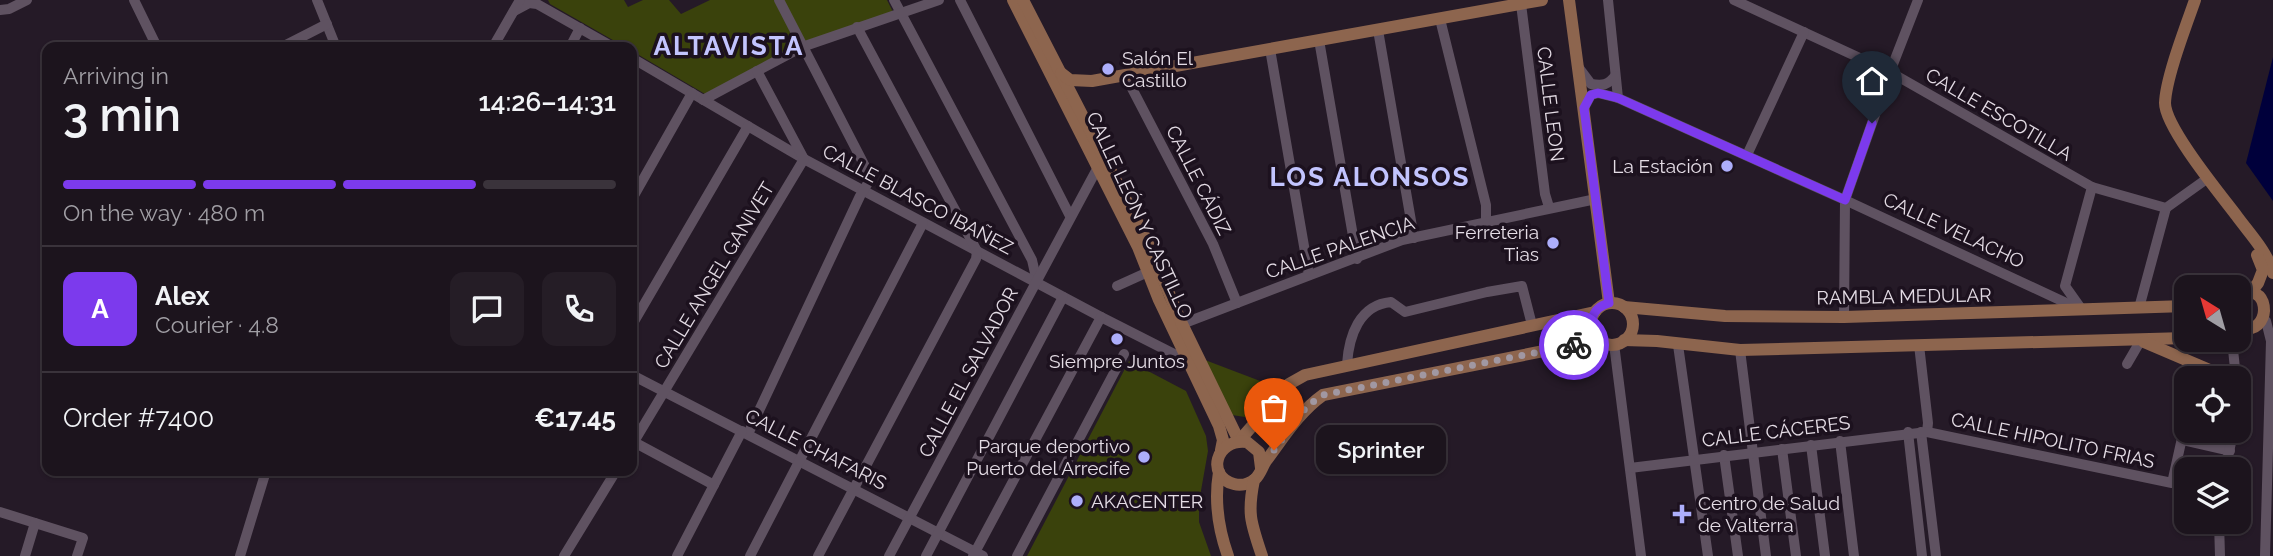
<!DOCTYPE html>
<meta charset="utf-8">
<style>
:root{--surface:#1c141d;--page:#251d26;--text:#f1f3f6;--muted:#a09ea4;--line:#3a333b;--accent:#7c3aed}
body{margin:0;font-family:Raleway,sans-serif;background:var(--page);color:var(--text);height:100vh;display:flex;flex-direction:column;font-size:26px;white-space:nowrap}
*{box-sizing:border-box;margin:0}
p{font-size:23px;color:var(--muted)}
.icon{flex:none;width:38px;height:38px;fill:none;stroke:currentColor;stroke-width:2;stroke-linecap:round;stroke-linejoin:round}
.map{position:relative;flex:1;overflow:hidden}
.drawer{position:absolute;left:42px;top:42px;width:595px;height:434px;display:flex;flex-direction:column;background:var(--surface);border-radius:14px;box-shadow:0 2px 5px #0004,0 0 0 2px var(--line)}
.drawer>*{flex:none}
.needle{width:46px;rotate:323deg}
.tools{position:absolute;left:2174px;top:275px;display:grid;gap:14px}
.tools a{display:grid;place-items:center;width:77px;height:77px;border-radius:14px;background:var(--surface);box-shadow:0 2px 5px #0004,0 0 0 2px var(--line);font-size:35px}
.pin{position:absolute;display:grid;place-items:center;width:60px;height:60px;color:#fff;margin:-72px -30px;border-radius:50% 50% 50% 0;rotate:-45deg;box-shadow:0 0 7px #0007}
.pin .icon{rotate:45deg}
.courier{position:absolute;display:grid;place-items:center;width:70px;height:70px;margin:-35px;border:5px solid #7c3aed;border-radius:50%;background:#fff;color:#222;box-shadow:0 2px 9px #0007}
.bubble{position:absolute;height:49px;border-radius:14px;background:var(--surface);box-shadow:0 2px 5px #0004,0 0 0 2px var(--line);font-size:23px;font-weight:600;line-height:49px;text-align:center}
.headline em{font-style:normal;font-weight:600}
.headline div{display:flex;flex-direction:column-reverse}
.headline{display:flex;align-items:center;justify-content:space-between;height:119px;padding:0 21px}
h1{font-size:46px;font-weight:600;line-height:52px}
.bar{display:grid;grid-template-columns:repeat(4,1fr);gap:10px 7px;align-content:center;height:84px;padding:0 21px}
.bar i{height:9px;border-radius:5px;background:var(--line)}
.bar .current{background:var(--accent)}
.bar p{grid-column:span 4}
.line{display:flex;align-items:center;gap:18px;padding:0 21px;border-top:2px solid var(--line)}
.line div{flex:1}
.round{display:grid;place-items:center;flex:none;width:74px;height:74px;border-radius:14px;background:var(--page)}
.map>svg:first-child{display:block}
.green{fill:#3a420c}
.water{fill:#00003b}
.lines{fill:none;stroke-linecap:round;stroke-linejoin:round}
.minor{stroke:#5f5261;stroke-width:10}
.major{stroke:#8d654e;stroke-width:12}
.done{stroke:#a198a2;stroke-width:7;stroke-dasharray:0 12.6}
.route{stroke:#7c3aed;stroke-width:9}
.poi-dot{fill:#adaefb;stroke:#1c111e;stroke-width:2.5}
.labels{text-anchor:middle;stroke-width:7;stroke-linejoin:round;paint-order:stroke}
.poi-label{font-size:19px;fill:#e4dce5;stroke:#1c111e;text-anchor:start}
.street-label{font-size:19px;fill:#e4dce5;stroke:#1c111e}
.district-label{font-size:26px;font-weight:bold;letter-spacing:2px;fill:#c2c4fe;stroke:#1c111e}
</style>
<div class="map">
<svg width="2273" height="556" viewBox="0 0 2273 556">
<rect width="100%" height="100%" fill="#251a27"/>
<!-- green -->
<g class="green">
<path d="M548,0H624L628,7L643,0H669L681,14L710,0H774L798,46L705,94L632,51V47H625L550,4Z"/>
<path d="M784,0H887L893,12L805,42Z"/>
<path d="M1205,360L1273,386L1245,417L1232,415Z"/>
<path d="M1129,361L1186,391L1206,436L1208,451L1199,502V522L1211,556H1027Z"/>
</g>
<!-- water -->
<path class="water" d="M2273,57V201L2246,163Z"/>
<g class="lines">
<!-- minor -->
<g class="minor">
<path d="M134,0L157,47"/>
<path d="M317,0L336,47"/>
<path d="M894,0L1032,260L1037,282"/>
<path d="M960,0L1070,216"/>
<path d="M1608,0L1618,98"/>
<path d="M1734,0L1890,72L2092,187L2166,208L2208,178"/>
<path d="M1521,4L1545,194L1549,207"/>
<path d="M0,10L9,9L27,0"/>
<path d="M514,11L529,3L537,4L613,47"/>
<path d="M1440,19L1486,205V222"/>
<path d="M1378,30L1414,238"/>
<path d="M1319,40L1357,259"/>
<path d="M282,47L327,24"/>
<path d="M493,47L520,0"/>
<path d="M570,47L580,28"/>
<path d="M1270,49L1309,275"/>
<path d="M632,58L804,159L1101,317L1176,355L1189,366"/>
<path d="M1579,68L1591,84C1603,86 1608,85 1615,76"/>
<path d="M1125,75L1213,244L1237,303"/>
<path d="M703,100L802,47L939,0"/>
<path d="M1584,108L1591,95L1598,93L1618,98L1845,200L2077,308"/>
<path d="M1747,155L1804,32"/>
<path d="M632,199L692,93"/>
<path d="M1117,286L1148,272"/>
<path d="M2139,308L2166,208"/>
<path d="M2082,310L2065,286L2092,187"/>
<path d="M1844,317L1845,200L1890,72L1918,0"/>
<path d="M1182,324L1402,240L1596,199"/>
<path d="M632,325L748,126"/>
<path d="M2232,340L2236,378"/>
<path d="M1614,344L1641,556"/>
<path d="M1678,345L1708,556"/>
<path d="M1919,345L1928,423L1927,432"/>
<path d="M1740,350L1766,556"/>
<path d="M1347,364C1349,336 1359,305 1391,302L1405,312L1487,292L1522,286L1532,325"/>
<path d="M2127,364L2141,340"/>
<path d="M632,375L983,556"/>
<path d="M2194,378L2197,364"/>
<path d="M1908,432L1922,556"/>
<path d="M1921,432L1936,556"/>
<path d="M748,434L860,196L871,178L779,0"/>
<path d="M2182,440L2230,451"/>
<path d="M632,441L714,485"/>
<path d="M1840,441L1854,556"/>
<path d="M632,445L804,159L757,71"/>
<path d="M1811,445L1825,556"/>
<path d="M1782,449L1796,556"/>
<path d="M1724,455L1738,556"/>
<path d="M1630,468L1927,432L2172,483L2186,420"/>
<path d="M2225,469L2234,430"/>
<path d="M0,512L83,538L77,556"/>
<path d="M2219,522L2220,556"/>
<path d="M25,556L35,523"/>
<path d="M240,556L266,471"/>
<path d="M564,556L616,471"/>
<path d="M677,556L742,431"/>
<path d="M750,556L923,223"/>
<path d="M818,556L976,259L977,251L857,27"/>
<path d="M889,556L1098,167"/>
<path d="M926,556L1063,297"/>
<path d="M973,556L1101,317"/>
<path d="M1017,556L1124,354"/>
<path d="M2265,556L2271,341L2266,321"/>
</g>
<!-- major -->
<g class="major">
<path d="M1013,0L1138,247L1159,300L1219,426L1223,440L1221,450"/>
<path d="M1023,0L1146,239L1182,324L1239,441"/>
<path d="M1569,0L1609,303"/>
<path d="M2195,0C2186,26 2166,77 2165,103C2165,127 2220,194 2236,215C2249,233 2267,251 2273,273"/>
<path d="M1061,73L1070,80L1092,81L1542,0"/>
<path d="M2251,292L2258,283L2263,270L2257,255"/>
<path d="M2238,296C2269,279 2273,329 2246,329L2238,325"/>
<circle cx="1612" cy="324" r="21"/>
<path d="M1624,307L1725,316L1844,317L2186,306"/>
<path d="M1624,340L1657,341L1740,350L2186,338"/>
<path d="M2144,342L2212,371L2223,378"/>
<path d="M1239,441L1289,384L1305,375L1595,312"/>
<path d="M1261,468L1259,452L1247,442C1215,438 1206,477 1234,484C1241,486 1249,484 1255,479C1260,475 1262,467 1266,461C1284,437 1299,412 1323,395L1599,340"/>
<path d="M1219,472C1214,502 1218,528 1228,556"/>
<path d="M1254,480C1247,514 1251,523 1262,556"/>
</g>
</g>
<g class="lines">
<!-- done -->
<path class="done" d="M1274,450L1307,406L1323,395L1574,345"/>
<!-- route -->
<path class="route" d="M1574,345L1598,340C1586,326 1591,308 1609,303L1584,108L1591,95L1598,93L1618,98L1845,200L1872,123"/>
</g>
<!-- markers -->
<g class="poi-dot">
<circle cx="1108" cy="69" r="7"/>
<circle cx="1727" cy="166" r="7"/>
<circle cx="1553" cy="243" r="7"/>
<circle cx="1117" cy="339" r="7"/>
<circle cx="1144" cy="457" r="7"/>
<circle cx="1077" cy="501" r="7"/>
<path d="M1678.5 503.5h7v7h7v7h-7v7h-7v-7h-7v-7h7z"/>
</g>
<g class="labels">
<!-- poi labels -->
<g class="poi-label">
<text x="1122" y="65">Salón El<tspan x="1122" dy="22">Castillo</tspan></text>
<text x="1713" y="173" text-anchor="end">La Estación</text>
<text x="1539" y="239" text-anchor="end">Ferreteria<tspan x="1539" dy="22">Tias</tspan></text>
<text x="1117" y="368" text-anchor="middle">Siempre Juntos</text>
<text x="1130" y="453" text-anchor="end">Parque deportivo<tspan x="1130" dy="22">Puerto del Arrecife</tspan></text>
<text x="1091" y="508">AKACENTER</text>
<text x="1698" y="510">Centro de Salud<tspan x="1698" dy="22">de Valterra</tspan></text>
</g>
<!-- street labels -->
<g class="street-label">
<text transform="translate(1551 104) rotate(83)" y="7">CALLE LEON</text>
<text transform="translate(1999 114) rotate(30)" y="7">CALLE ESCOTILLA</text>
<text transform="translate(1199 180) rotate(63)" y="7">CALLE CÁDIZ</text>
<text transform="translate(918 199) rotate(28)" y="7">CALLE BLASCO IBAÑEZ</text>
<text transform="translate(1140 215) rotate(65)" y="7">CALLE LEÓN Y CASTILLO</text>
<text transform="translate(1954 230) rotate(25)" y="7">CALLE VELACHO</text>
<text transform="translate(1340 247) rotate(-19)" y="7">CALLE PALENCIA</text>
<text transform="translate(714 275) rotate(-59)" y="7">CALLE ANGEL GANIVET</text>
<text transform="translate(1904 296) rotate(-1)" y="7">RAMBLA MEDULAR</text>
<text transform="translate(968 372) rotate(-62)" y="7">CALLE EL SALVADOR</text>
<text transform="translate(1776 431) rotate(-7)" y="7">CALLE CÁCERES</text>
<text transform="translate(2053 440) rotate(12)" y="7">CALLE HIPOLITO FRIAS</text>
<text transform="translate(816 449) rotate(27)" y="7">CALLE CHAFARIS</text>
</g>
<!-- district labels -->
<g class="district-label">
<text x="729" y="55">ALTAVISTA</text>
<text x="1370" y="186">LOS ALONSOS</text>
</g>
</g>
</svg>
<div class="tools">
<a><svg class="needle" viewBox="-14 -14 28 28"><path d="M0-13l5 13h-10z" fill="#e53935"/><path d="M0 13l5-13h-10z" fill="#a09ea4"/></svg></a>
<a><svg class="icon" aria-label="locate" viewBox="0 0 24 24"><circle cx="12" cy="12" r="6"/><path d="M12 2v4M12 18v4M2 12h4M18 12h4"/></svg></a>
<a><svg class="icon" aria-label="layers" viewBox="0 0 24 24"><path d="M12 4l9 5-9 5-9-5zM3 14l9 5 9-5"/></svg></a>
</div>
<div class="pin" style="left:1274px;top:450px;background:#ea580c"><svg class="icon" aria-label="bag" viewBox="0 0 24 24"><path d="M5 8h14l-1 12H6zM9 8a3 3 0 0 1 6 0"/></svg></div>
<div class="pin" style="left:1872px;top:123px;background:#1f2937"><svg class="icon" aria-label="home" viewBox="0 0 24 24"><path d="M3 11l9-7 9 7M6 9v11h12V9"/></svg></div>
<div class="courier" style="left:1574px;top:345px"><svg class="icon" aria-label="bike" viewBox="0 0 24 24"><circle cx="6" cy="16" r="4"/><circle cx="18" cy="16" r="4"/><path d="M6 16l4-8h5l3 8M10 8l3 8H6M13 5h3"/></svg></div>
<div class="bubble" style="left:1316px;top:425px;width:130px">Sprinter</div>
<section class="drawer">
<div class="headline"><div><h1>3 min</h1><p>Arriving in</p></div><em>14:26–14:31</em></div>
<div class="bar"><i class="current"></i><i class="current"></i><i class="current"></i><i></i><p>On the way · 480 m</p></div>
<div class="line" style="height:126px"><b class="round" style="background:var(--accent);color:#fff">A</b><div><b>Alex</b><p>Courier · 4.8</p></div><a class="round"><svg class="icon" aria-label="chat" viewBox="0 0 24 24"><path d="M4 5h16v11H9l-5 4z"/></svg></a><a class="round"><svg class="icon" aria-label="phone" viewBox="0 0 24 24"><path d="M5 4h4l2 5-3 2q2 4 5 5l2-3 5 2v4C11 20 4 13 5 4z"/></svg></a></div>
<div class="line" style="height:91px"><div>Order #7400</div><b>€17.45</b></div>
</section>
</div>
